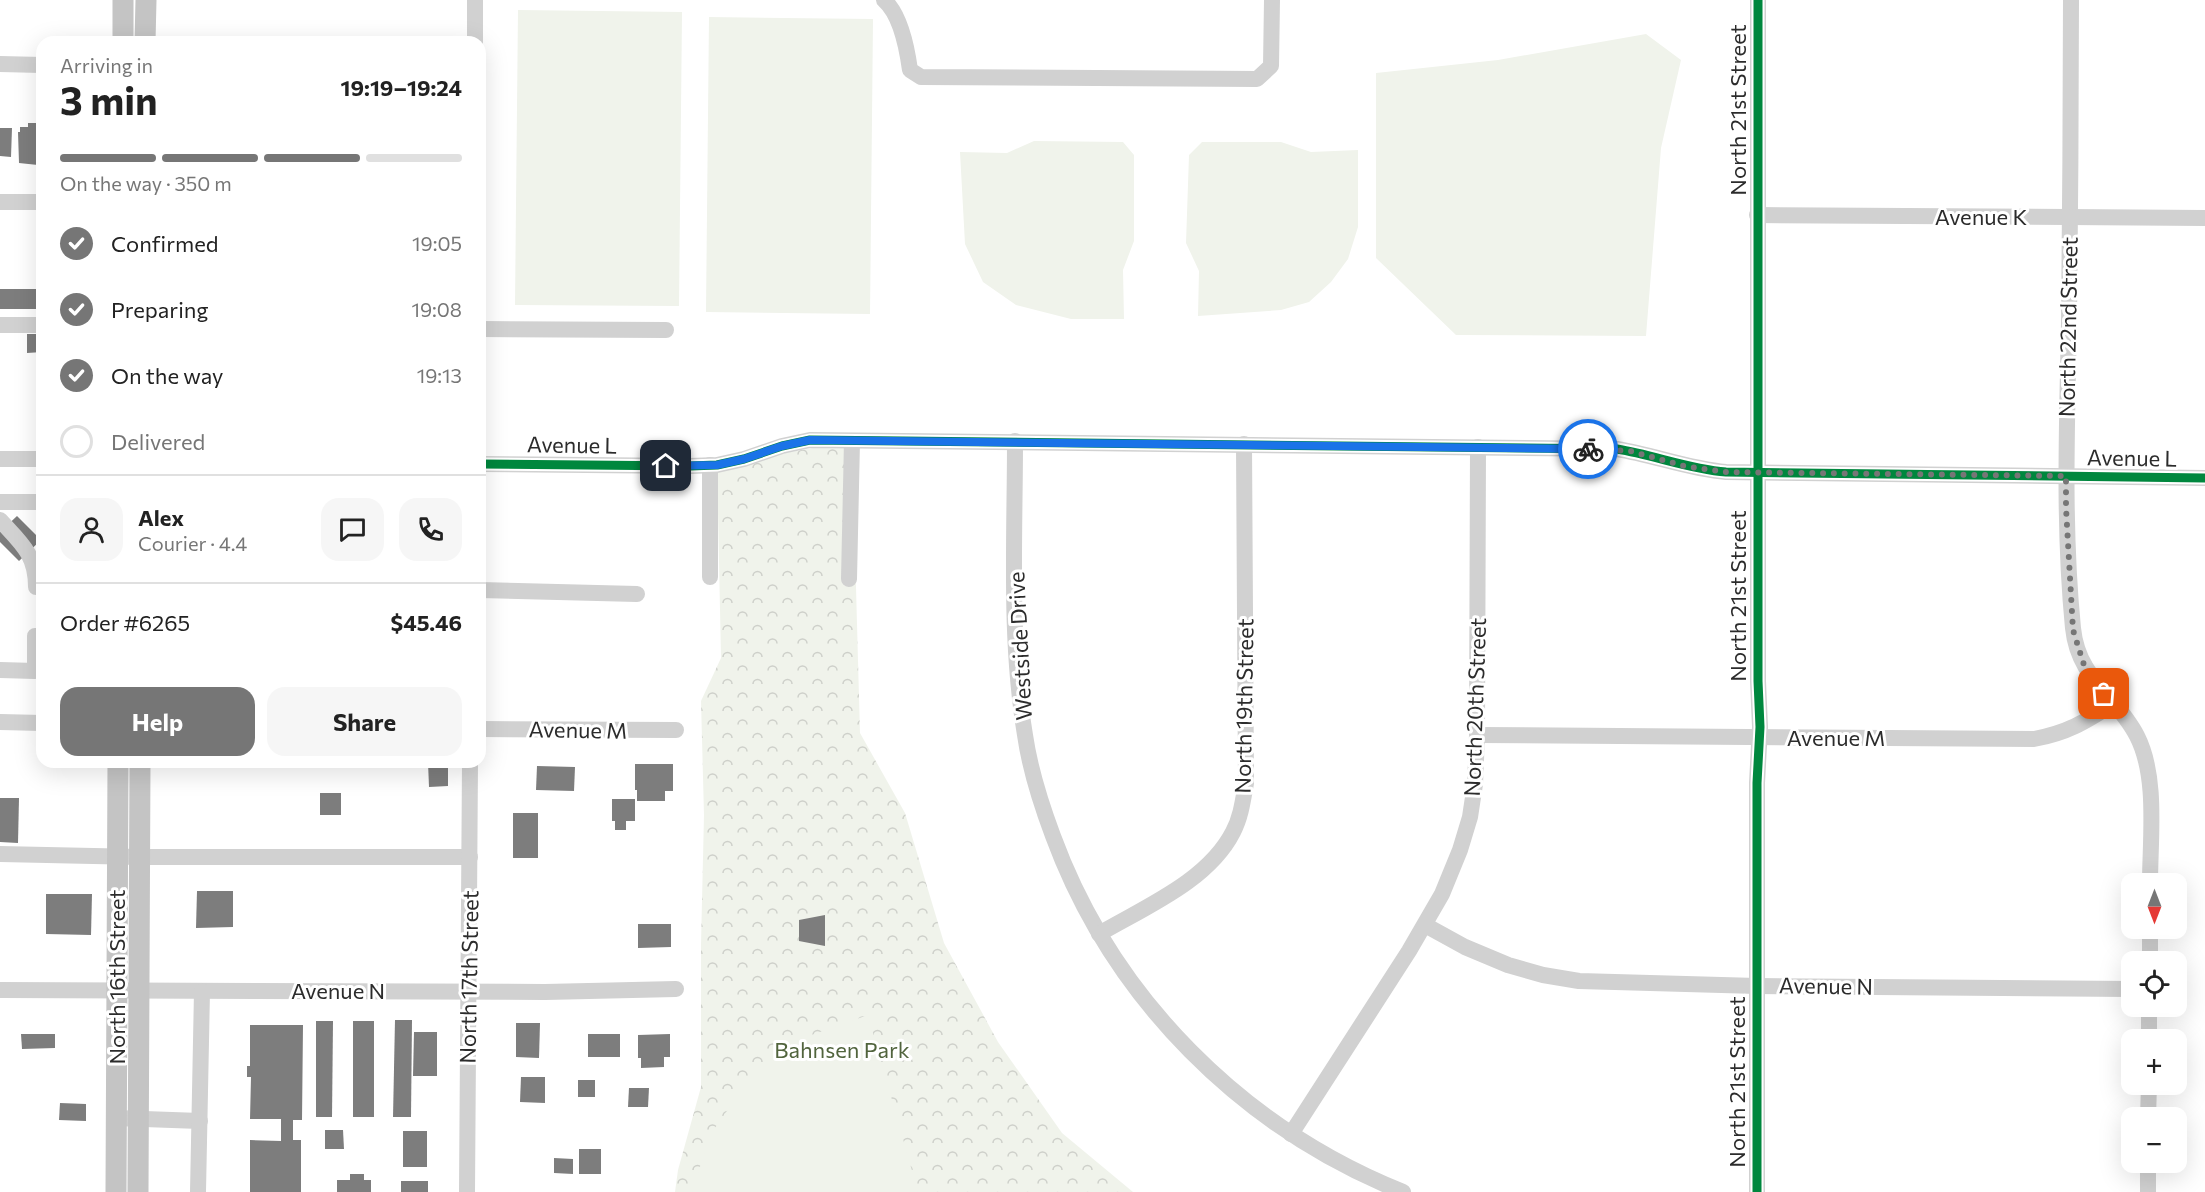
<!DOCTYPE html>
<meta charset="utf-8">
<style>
:root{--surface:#fff;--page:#f6f6f6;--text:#222;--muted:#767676;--line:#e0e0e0;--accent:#767676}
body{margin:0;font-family:Commissioner,sans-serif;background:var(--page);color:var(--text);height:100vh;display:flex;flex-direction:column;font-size:22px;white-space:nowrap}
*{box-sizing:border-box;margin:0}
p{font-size:20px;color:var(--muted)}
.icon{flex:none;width:33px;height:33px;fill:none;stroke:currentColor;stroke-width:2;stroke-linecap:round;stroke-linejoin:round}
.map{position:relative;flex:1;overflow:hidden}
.panel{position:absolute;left:36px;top:36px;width:450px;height:732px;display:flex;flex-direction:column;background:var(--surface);border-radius:18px;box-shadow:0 6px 24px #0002}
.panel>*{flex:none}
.needle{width:39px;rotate:180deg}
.buttons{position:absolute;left:2121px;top:873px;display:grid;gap:12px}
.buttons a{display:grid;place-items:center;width:66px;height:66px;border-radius:12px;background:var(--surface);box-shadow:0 6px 24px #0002;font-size:30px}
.pin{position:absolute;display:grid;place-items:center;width:51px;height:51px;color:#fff;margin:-26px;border-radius:12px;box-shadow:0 3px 9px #0006}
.courier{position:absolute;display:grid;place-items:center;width:60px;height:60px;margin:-30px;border:4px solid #1a73e8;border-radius:50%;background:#fff;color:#222;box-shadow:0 2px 8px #0007}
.headline em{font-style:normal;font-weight:700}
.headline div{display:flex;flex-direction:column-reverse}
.headline{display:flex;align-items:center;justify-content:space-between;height:102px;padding:0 24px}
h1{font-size:39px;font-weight:700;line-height:45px}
.bar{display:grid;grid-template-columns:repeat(4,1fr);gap:9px 6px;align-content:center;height:72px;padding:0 24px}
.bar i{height:8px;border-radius:4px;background:var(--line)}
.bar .selected{background:var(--accent)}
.bar p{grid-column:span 4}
.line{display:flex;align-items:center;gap:15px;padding:0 24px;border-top:2px solid var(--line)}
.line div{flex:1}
.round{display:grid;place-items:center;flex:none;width:63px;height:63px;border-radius:18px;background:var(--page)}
ol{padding:0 24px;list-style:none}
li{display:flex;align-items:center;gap:18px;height:66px}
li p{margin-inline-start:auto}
li .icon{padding:6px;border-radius:50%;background:var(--accent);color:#fff;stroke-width:4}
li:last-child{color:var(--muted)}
li i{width:33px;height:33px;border:3px solid var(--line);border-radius:50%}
.cta{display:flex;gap:12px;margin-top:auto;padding:12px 24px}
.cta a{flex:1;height:69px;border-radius:18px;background:var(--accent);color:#fff;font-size:24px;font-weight:700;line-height:69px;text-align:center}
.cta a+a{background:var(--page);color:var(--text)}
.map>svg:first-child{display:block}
.forest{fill:url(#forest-crowns)}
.pitch{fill:#f0f3eb}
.building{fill:#7d7d7d}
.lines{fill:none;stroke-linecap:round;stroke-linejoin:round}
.minor{stroke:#d1d1d1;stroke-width:16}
.major{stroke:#c4c4c4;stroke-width:21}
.cycleway-casing{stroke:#fff;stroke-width:13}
.cycleway{stroke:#00873e;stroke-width:9}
.done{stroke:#767676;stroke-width:6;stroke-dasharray:0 10.8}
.route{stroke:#1a73e8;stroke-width:8}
.labels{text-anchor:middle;stroke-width:6;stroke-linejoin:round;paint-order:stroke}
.street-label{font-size:22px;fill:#2c2c2c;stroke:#fff}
.park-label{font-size:22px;fill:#51643d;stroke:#fff}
</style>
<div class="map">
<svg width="2205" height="1192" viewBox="0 0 2205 1192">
<defs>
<pattern id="forest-crowns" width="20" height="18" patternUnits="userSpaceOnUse" patternTransform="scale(1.5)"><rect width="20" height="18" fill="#f0f3eb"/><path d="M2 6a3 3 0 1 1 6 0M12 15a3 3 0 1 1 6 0" fill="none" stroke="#ced0ca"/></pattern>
</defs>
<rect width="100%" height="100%" fill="#fff"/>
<!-- forest -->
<path class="forest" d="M852,441L860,733L905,813L944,943L998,1042L1062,1133L1133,1192H675L678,1170L701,1087V944L704,815L701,701L721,658L717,465Z"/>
<!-- pitch -->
<g class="pitch">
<path d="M518,10L682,12L679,306L515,305Z"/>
<path d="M709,17L873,19L870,314L706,312Z"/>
<path d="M1646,34L1681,60L1661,148L1646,336L1456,335L1376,258V73L1498,60Z"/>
<path d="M1034,141L1123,142L1134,155V241L1123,270L1124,319H1071L1016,305L983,282L965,244L960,152L1007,153Z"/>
<path d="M1202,142H1281L1311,152L1358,150V227L1348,259L1331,282L1309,302L1281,310L1198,316L1199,271L1186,243L1189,155Z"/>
<path d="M868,1015L918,1192H692L710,1135L743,1088L800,1039Z"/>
</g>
<!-- building -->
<g class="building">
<path d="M28,123H36V126H39L40,163L38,165L19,163L18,132H20V127H28Z"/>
<path d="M0,128H12L11,157L0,156Z"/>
<rect x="0" y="289" width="42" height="20"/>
<path d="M27,334H42V352L27,353Z"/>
<path d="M17,516L41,540L19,561L0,542V532Z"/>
<path d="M428,762H448V786L429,787Z"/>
<path d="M635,764H673V791H665V801H637V790H635Z"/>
<path d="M537,766L575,767L574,791L536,790Z"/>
<rect x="320" y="793" width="21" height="22"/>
<path d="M0,798H19L18,843L0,842Z"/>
<path d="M612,799H635V821H626V830H615V821H612Z"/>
<rect x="513" y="813" width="25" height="45"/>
<path d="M197,891H233V927L196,928Z"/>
<path d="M46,894H92L91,935L46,934Z"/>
<path d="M825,915V946L799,941V920Z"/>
<path d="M638,924H671V947L638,948Z"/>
<path d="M395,1020H412L411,1117H393Z"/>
<path d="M316,1021H333L332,1117H316Z"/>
<rect x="353" y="1021" width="21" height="96"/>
<path d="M516,1023H540L539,1058L516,1057Z"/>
<path d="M250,1025H303L302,1120H293V1140H301V1192H250V1140L281,1141V1119H250L251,1077H247V1066H250Z"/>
<path d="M414,1032H437V1076H413Z"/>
<path d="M21,1034H55V1048L22,1049Z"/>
<rect x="588" y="1034" width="32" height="23"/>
<path d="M670,1034V1057H664V1067L641,1068V1058H638V1035Z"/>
<path d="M521,1077H545V1103L520,1102Z"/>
<rect x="578" y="1080" width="17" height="17"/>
<path d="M629,1088H649L648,1107H628Z"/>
<path d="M60,1103L86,1104V1121L59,1120Z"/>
<path d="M325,1130H343L344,1149H325Z"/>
<rect x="403" y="1131" width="24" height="36"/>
<rect x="579" y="1149" width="22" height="25"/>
<path d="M554,1158L573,1159V1174L554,1173Z"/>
<path d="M350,1174H364V1180H371V1192H337V1180H350Z"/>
<rect x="401" y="1181" width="27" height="11"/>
</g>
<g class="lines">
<!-- minor -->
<g class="minor">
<path d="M884,0C901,15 907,48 910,70L921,77L1257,79L1271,66L1272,0"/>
<path d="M2071,0C2071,108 2070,215 2069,323C2067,425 2063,526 2073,628C2078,679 2116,695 2137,736C2158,777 2150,838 2150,884"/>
<path d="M475,42V0"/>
<path d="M0,64L42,65"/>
<path d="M0,202H42"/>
<path d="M1757,215L2205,218"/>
<path d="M0,325H42"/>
<path d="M480,329L666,330"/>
<path d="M1015,441C1015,539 1009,638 1025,735C1030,770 1041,804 1053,836C1113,999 1243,1128 1403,1192"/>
<path d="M0,459H42"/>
<path d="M480,464L690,466L717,465L744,459L782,446L810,440L1617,449C1654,455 1689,469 1726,472L2205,478"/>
<path d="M0,502H42"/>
<path d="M0,520C21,543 36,554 36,587"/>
<path d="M710,577V465"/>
<path d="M849,579L852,441"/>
<path d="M480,590L637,594"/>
<path d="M0,670L35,671V636H42"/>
<path d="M0,722L42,723"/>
<path d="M480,729L676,730"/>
<path d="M1477,735L2034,739C2067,733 2085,722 2113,704"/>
<path d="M0,854L140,857H470"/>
<path d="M1425,925L1465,947L1508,965L1543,975L1579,981L1757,986L2132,989"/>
<path d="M1099,934C1145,907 1208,881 1233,832C1241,817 1243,800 1246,783L1244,444"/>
<path d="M2150,962V928"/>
<path d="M0,990L545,992L676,989"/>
<path d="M2149,1040V1006"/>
<path d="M116,1118L200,1121"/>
<path d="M2148,1118L2149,1084"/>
<path d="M1291,1134L1409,951L1442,894L1460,850L1470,817L1475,784L1477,735L1478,447"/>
<path d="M198,1192L202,991"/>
<path d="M467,1192L470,762"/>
<path d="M1757,1192V783L1760,727L1758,681V0"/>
<path d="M2148,1192V1162"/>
</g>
<!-- major -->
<g class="major">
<path d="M123,42V0"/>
<path d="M145,42L146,0"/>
<path d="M116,1192L118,762"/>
<path d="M138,1192L140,762"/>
</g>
<!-- cycleway casing -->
<g class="cycleway-casing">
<g id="cycleway">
<path d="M480,464L690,466L717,465L744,459L782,446L810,440L1617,449C1654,455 1689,469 1726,472L2205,478"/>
<path d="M1757,1192V783L1760,727L1758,681V0"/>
</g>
</g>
<!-- cycleway -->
<use href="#cycleway" class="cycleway"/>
</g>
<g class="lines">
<!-- done -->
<path class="done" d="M1588,449L1630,451L1684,466L1726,472L2066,476V508L2073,630L2084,665L2104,694"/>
<!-- route -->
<path class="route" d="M666,466L717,465L744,459L782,446L810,440L1588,449"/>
</g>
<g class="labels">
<!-- street labels -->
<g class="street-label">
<text transform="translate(1738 110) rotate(-90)" y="8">North 21st Street</text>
<text x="1981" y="225">Avenue K</text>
<text transform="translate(2068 327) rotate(-89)" y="8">North 22nd Street</text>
<text transform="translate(572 445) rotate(1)" y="8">Avenue L</text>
<text transform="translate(2132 458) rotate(1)" y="8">Avenue L</text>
<text transform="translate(1738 596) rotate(-90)" y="8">North 21st Street</text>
<text transform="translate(1020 646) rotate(-93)" y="8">Westside Drive</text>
<text transform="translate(1244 706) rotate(-89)" y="8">North 19th Street</text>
<text transform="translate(1475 707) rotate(-88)" y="8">North 20th Street</text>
<text transform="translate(578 730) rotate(1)" y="8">Avenue M</text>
<text x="1836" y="746">Avenue M</text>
<text transform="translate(117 977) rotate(-90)" y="8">North 16th Street</text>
<text transform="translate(469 977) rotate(-89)" y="8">North 17th Street</text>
<text transform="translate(1826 986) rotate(1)" y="8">Avenue N</text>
<text x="338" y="999">Avenue N</text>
<text transform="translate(1737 1082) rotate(-90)" y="8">North 21st Street</text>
</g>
<!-- park labels -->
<g class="park-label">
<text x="842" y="1058">Bahnsen Park</text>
</g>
</g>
</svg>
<div class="buttons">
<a><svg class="needle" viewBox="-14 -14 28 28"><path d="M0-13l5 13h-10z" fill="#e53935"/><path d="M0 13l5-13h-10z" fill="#767676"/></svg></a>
<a><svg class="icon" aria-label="locate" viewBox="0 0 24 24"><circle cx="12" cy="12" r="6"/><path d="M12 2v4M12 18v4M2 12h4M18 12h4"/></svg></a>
<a>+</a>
<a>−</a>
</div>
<div class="pin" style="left:2104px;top:694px;background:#ea580c"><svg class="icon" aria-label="bag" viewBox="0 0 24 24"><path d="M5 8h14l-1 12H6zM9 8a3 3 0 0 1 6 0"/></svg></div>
<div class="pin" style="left:666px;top:466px;background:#1f2937"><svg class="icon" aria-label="home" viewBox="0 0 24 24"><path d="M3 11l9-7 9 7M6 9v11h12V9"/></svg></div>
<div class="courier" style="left:1588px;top:449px"><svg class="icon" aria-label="bike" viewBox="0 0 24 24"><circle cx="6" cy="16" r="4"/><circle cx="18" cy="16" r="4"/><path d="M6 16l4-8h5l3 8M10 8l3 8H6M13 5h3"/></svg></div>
<section class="panel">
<div class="headline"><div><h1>3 min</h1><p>Arriving in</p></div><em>19:19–19:24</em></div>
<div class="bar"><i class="selected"></i><i class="selected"></i><i class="selected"></i><i></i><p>On the way · 350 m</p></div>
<ol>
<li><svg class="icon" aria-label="check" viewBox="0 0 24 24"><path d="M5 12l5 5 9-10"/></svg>Confirmed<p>19:05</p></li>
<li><svg class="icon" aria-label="check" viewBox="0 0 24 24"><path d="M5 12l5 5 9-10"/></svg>Preparing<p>19:08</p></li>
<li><svg class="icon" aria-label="check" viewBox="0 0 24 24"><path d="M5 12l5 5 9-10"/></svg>On the way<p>19:13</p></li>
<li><i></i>Delivered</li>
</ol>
<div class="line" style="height:108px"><a class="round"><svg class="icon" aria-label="person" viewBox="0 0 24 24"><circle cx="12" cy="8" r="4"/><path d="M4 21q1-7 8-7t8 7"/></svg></a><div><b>Alex</b><p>Courier · 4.4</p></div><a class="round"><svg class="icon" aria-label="chat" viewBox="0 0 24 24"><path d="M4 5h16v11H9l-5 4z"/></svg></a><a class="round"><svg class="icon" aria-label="phone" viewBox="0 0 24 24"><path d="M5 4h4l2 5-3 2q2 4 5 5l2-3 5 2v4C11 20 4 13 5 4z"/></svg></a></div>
<div class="line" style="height:78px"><div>Order #6265</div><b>$45.46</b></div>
<div class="cta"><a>Help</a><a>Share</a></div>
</section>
</div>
